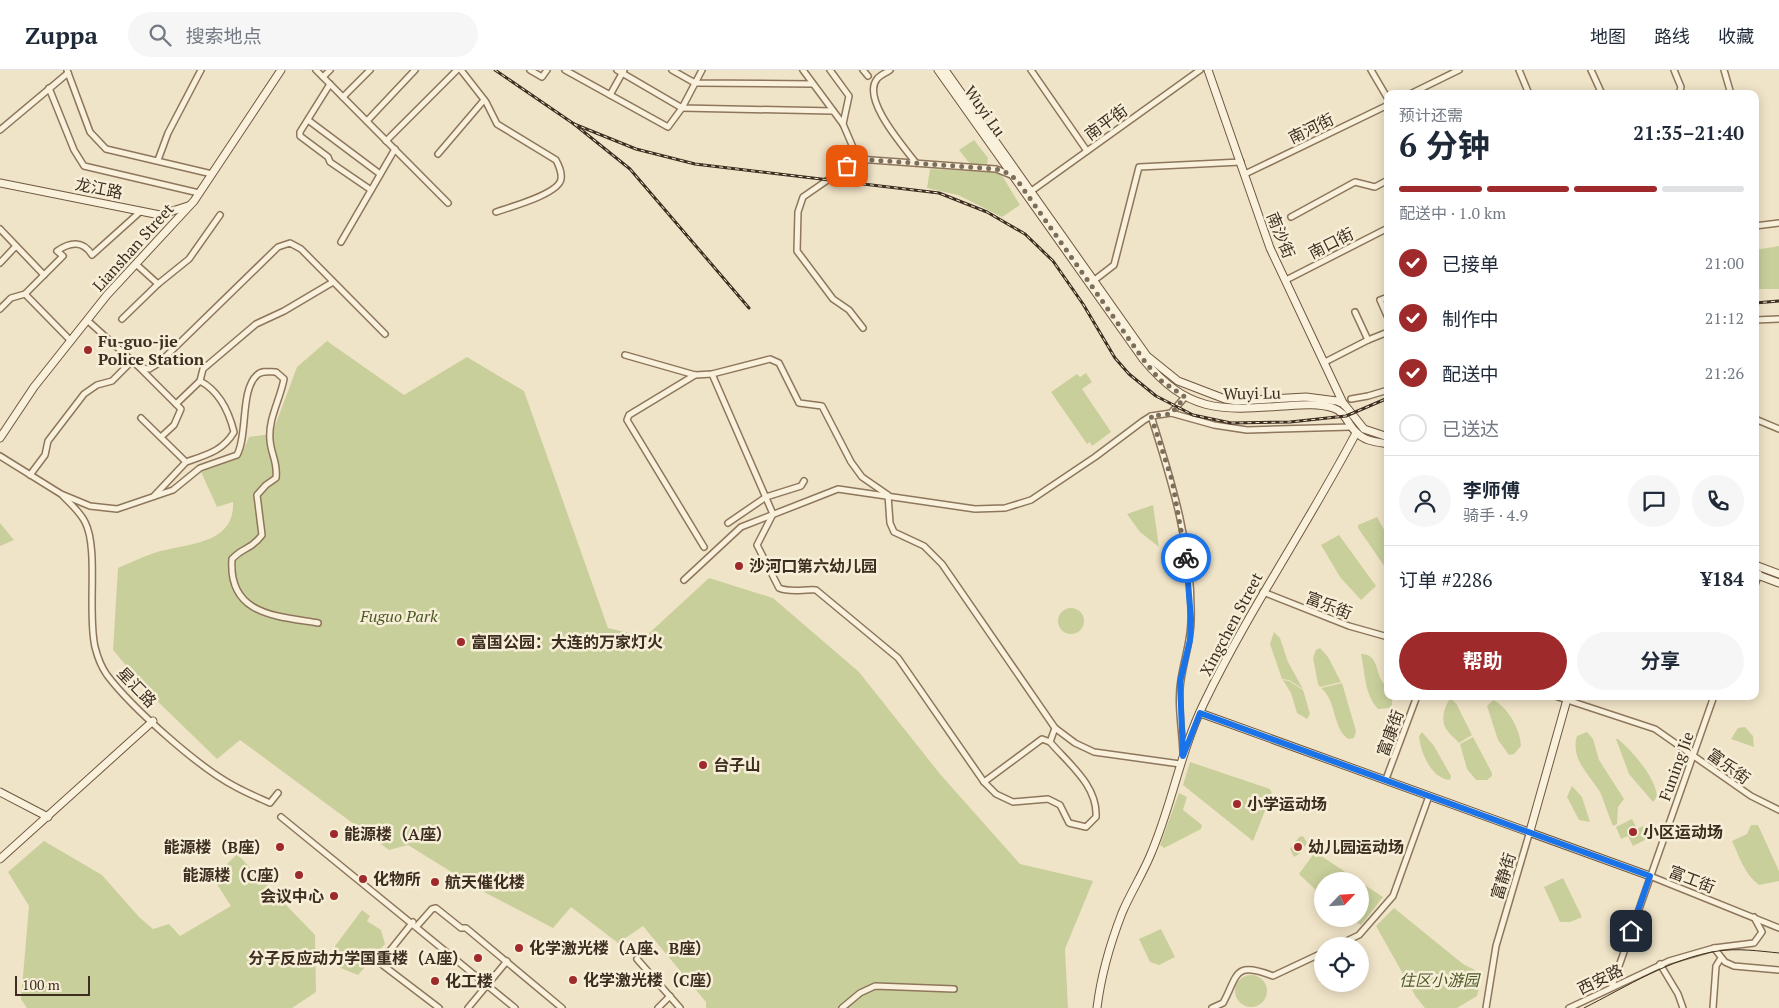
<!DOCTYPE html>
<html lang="zh">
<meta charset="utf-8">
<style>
:root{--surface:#fff;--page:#f6f6f7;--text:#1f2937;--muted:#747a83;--line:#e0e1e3;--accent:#9e2a2b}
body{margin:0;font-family:"PT Serif","Noto Sans SC",serif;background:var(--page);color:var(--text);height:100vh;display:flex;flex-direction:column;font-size:19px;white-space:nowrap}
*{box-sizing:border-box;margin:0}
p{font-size:16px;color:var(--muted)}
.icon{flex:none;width:28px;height:28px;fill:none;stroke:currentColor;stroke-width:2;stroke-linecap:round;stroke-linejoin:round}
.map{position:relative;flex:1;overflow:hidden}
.side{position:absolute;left:1384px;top:20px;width:375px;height:610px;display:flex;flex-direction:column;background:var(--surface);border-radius:10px;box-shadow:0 2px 12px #0003}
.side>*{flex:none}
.needle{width:32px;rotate:65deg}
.fabs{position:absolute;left:1314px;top:802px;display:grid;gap:10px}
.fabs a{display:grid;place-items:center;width:55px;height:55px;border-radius:50%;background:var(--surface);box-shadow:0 2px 12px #0003;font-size:25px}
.scale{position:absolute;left:15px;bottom:12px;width:75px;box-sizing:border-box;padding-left:5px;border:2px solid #3d2e20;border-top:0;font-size:14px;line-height:18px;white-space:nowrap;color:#3d2e20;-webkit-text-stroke:4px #f7eed8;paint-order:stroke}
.pin{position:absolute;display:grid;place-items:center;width:42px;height:42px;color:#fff;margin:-21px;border-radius:10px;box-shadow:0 2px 8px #0006}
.courier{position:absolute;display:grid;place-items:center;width:50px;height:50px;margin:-25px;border:4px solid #1a73e8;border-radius:50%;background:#fff;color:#222;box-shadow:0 1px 6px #0007}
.headline em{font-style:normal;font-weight:700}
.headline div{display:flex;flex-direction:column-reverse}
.headline{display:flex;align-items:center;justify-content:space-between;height:85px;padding:0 15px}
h1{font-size:32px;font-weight:700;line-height:38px}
.bar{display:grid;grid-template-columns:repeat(4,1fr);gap:8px 5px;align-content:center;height:60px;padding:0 15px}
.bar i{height:6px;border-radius:4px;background:var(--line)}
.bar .selected{background:var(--accent)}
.bar p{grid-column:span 4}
.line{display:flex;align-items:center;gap:12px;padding:0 15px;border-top:1px solid var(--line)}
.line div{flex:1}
.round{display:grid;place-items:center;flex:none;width:52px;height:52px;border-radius:26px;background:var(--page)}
ol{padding:0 15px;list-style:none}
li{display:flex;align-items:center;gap:15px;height:55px}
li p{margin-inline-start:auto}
li .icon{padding:5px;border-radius:50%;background:var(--accent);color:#fff;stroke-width:4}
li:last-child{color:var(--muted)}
li i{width:28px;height:28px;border:2px solid var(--line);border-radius:50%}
.cta{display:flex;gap:10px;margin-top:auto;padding:10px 15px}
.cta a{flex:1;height:58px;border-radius:30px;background:var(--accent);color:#fff;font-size:20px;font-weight:700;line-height:58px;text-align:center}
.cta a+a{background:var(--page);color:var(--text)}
header{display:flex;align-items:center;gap:30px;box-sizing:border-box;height:70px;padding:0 25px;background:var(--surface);border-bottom:1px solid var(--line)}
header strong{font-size:24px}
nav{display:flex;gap:28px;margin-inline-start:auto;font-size:18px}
.search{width:350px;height:45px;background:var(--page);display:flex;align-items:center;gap:12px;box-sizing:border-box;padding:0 18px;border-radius:28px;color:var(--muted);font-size:19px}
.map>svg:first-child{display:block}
.green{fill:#c9cf9b}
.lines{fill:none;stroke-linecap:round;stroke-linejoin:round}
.street-casing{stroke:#8d765c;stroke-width:8}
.secondary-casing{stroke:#6f573f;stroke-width:9}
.street{stroke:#faf1dc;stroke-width:5}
.secondary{stroke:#faf1dc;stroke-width:7}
.tram{stroke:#3d2e20;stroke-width:1}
.rail-casing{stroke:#3d2e20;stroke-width:3}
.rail{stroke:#f7eed8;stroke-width:1;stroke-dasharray:4;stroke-linecap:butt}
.done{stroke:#7c6e5b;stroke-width:5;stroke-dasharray:0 9}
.route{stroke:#1a73e8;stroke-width:6}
.poi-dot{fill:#9e2a2b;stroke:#f7eed8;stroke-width:2}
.labels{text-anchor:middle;stroke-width:5;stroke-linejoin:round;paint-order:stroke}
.street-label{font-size:16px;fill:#3d2e20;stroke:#f7eed8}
.poi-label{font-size:16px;font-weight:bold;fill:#3d2e20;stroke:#f7eed8;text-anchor:start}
.park-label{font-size:16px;font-style:italic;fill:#4d5a26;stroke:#f7eed8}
</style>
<header>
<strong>Zuppa</strong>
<div class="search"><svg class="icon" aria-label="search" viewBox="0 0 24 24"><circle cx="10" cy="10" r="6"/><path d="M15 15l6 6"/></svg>搜索地点</div>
<nav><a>地图</a><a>路线</a><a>收藏</a></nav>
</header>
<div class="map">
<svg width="1779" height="938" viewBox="0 0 1779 938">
<rect width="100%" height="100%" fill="#f0e4c8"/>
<!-- green -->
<g class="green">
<path d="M974,70L988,88L987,95L970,94L959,80Z"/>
<path d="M930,99L996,102L1001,104L1020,135L1002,147L958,125L927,118Z"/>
<path d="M1779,176V219H1755V180Z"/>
<path d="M327,271L404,325L467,287L524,321L608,558L645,567L709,508L773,528L859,602L940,704L1020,794L1093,811L1065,879L1068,938H706V932L643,856L618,873L571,837L553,858L482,821L408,775L389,780L240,670L217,689L151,625L113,580L118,498C130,493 142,487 154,483C185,473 235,476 233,432L217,437L201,402L240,388L249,367L272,364L297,297Z"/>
<path d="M1086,303L1092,312L1082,319L1111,362L1092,376L1090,372L1087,374L1051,322L1077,304L1080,307Z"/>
<path d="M1153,435L1159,477L1140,462L1127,444Z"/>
<path d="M1377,447L1387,465V500L1358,458V455Z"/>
<path d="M0,453L14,470L0,476Z"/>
<path d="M1339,465L1376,516L1361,530L1340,507L1321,475Z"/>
<circle cx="1071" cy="551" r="13"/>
<path d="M1274,562L1280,568L1288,592L1303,619L1289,610L1282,609L1270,574Z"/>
<path d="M1320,578L1328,587L1341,612L1320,617L1318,614L1313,588L1316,580Z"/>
<path d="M1361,584C1376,584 1376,597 1380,608C1384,615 1388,617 1388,626H1392V635L1389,638L1378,639C1364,624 1365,601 1361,584Z"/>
<path d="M1283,610L1289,611L1303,620L1310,644L1307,649L1297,643L1291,623Z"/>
<path d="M1342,613L1356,661L1354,668L1348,669C1332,657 1337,631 1321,618Z"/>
<path d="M1451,628L1457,635L1472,665L1459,673C1455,668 1450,665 1447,660C1440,651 1444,636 1451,628Z"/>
<path d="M1493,630C1508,637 1520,659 1521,676L1514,684L1509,685L1498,670L1487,636Z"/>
<path d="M1745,657L1753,666L1754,677L1731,669L1738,658Z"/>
<path d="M1422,662L1434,676L1451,706L1450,710C1431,709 1420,681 1419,666Z"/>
<path d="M1587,662L1593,669L1599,690L1624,729L1618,737L1617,754L1613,756C1608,745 1605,733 1600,722C1589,704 1570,689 1577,666Z"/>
<path d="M1473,667L1492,703V706L1487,710H1476L1467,699L1460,674Z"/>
<path d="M1616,669H1618C1633,682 1656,708 1657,727L1653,732L1629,704Z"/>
<path d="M1190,692L1270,719L1272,723L1253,771L1183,715Z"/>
<path d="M1572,716L1582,727L1590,752L1579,750L1567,727Z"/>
<path d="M1179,723L1187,727L1183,740L1202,755L1201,759L1164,778L1160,775Z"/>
<path d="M1632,749L1637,759L1645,755L1651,767L1633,776L1628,766L1621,769L1616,757Z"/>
<path d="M1751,755H1758L1779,801V811L1759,815C1745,805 1739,786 1732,771L1747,764Z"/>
<path d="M1303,766L1307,773L1299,784L1294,787L1290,779L1299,767Z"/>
<path d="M44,771L102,805L139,847L153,859L169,854L180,866L231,836L213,808L237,784L315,865L316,922L292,938H27L21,929L29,836L8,802Z"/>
<path d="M1315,782L1359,811H1322V826L1299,804Z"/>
<path d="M1563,808L1582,847L1570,852H1560L1544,817Z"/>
<path d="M1360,812L1383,827L1361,855L1351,849H1360Z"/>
<path d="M1394,838L1463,894L1475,900L1481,911L1477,926L1457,938H1425L1416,927L1376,856Z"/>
<path d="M362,840L370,846L367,851L381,860L385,874L358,905L338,897L335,876Z"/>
<path d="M1161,859L1175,887L1159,895L1150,892L1139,869Z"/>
<circle cx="1251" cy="921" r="16"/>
</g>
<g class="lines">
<!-- street casing -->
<g class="street-casing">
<g id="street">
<path d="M67,0L90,62L106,79L212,104"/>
<path d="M316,0L448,133"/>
<path d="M461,0L486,32L497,54L556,90C559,96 562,102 561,109C559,124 510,137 496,142"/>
<path d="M530,0L542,7L547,0"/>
<path d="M565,0L668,57L682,38L702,0"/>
<path d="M617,0L682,38L833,41"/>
<path d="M672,0L695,13L813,14"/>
<path d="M803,0L843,54L858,89"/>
<path d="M830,0L849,26L843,54"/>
<path d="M863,0L868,6"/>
<path d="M890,0C886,3 880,5 877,9C861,29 904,77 916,93"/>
<path d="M1031,0L1087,81"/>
<path d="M1371,0L1388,29"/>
<path d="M1519,0L1529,24"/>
<path d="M1591,0L1602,24"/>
<path d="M1674,0L1681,17L1679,24"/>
<path d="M1724,0L1731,24"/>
<path d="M323,7L330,0"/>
<path d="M330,14L300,62V66L328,87L330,92L371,120"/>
<path d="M49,18L74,80L84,96L199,123"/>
<path d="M1410,24L1459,0"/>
<path d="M610,25L624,0"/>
<path d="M343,27L370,0"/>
<path d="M308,50L380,104"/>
<path d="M367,51L415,0"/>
<path d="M0,60L68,3"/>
<path d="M386,71L457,0"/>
<path d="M438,84L484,30"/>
<path d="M858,89L803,127L798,142L797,181L833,229L849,240L863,258"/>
<path d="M858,89L996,99L1011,105"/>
<path d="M158,90L168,63L201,0"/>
<path d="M1245,104L1388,35"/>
<path d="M1030,122L1200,0"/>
<path d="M1291,147L1355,112L1375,117L1388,110"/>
<path d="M1755,156L1779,153"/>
<path d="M0,159L44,205"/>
<path d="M341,172L395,79"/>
<path d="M0,193L16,176"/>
<path d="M137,195L158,214"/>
<path d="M1286,210L1388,158"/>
<path d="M1092,212L1114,195L1139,97L1241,92"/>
<path d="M25,224L71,271"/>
<path d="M1388,227L1380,230L1388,248"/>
<path d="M0,239L11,228L25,224L63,186L57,181C70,172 83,170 92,185L141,141"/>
<path d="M122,249L158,214L189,189L220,145"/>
<path d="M87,250L140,298L149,299L159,293L278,177L290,173L301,179L385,264"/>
<path d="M1755,250L1779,249"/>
<path d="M1368,270L1388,262"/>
<path d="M625,285L695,305L712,304L770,289L779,293L799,333L822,336L851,392L862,407L888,425L890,453L894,462L924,476L942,494L1055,658L1075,673L1094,682L1180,694"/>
<path d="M1325,292L1368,270L1355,242"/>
<path d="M141,299L181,339L174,355L161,367"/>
<path d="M712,304L773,444L757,475L779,518C790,523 804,519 816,520L898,588L984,712L996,724L1013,732L1048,729L1060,735L1069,753L1086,757L1096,747C1098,716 1069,694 1050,672L1055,658"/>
<path d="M695,305L629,345L627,350L704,477"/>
<path d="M1351,329L1368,326L1388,320"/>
<path d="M176,334L200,311L203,299L256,254L284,241L333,212"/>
<path d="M1171,343L1214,355L1247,360L1351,357"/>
<path d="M1151,346C1172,412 1193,480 1191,550C1191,571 1184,589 1181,610C1177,632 1182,659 1183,682"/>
<path d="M141,348L186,392L154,426"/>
<path d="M1755,349L1779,359"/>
<path d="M0,386L61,424L90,436L117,439L173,420L200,398L237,385C248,365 240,320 257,305C262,300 270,302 276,302L284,309C280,330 268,349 270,370C271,385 278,392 276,408L266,415L257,425L262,465C250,481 244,476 232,489C228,545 276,546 318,553"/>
<path d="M186,392C206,385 223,381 234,362C229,342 219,321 200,311"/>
<path d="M30,405L45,385L48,371L84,324L97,315L112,311L132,291"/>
<path d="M63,426C71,434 80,442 85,452C99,479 87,542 95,577C97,585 102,598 107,605C132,638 199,698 236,717C247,723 259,728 270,733L278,723"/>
<path d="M728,453L766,427L801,416L804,411"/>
<path d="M684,510L741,457L838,419L975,439L1005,438L1031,430L1095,387L1143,351L1151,346L1171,343L1185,327"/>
<path d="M1755,515L1759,503"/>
<path d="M1263,522L1349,556L1388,567"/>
<path d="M1555,626L1655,659L1751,726L1779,740"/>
<path d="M1386,709L1417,626"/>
<path d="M984,712L1042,669L1050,672"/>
<path d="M281,747L515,938"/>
<path d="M1650,806L1779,858"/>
<path d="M413,852L380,893L439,938"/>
<path d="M417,856L432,839L436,838L461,858H466L562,938"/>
<path d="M1336,876L1359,865L1393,826L1429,726"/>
<path d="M1714,878L1725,892L1734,896L1779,900"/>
<path d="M637,889L680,938"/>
<path d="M1660,894L1678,924L1683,938"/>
<path d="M1612,916L1714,626"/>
<path d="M468,938L507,891"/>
<path d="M658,938L670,926"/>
<path d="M842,938L860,923L875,916L954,919"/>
<path d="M1212,938L1223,933C1238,906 1233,890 1273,906L1322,883"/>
<path d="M1486,938L1496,876L1530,761"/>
<path d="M1569,938L1669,891L1714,878L1754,873L1762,862L1754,847"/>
<path d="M1713,938L1716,896L1721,888"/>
</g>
</g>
<!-- secondary casing -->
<g class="secondary-casing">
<g id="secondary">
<path d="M938,0L1143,289C1187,342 1219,341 1283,336C1299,335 1318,333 1333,338C1346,342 1347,354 1356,362C1364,371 1376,372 1388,374"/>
<path d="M945,0L1147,286L1178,311L1225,329L1237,331L1306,327L1337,331L1344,334L1364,359L1388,367"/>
<path d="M1208,0L1270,178L1344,335"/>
<path d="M0,113L160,145L188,136"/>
<path d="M0,368L34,317L107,225L194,131L281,0"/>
<path d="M1755,495L1779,504"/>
<path d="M1755,504L1779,513"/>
<path d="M1200,643L1650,806"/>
<path d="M0,722L48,747"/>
<path d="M1530,761L1568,626"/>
<path d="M0,789L153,651"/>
<path d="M1097,938C1101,905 1110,874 1122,843C1130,824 1142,805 1150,786C1172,736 1180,682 1204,633C1249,540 1308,454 1356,363"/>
</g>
</g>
<!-- street -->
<use href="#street" class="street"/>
<!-- secondary -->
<use href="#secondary" class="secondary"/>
<!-- tram -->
<path class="tram" d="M1584,938C1626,917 1671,888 1718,881C1738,878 1759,881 1779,883"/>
<!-- rail casing -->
<g class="rail-casing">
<g id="rail">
<path d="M495,0L574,54L630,99L749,238"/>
<path d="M574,54L636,79L695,94L939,123L987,142L1025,164L1053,191L1083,234L1115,288L1129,304L1156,326L1193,345L1231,353L1290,352L1346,346L1388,328"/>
<path d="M1755,233L1779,231"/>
</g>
</g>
<!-- rail -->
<use href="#rail" class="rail"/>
</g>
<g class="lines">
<!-- done -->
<path class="done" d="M847,96L858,89L996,99L1007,103L1017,110L1143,289L1160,310L1185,327L1171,344L1151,346L1172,410L1186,488"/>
<!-- route -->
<path class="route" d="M1186,488L1191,549L1190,570L1180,612L1183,686L1200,643L1650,806L1631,861"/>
</g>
<!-- markers -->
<g class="poi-dot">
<circle cx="88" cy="280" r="5"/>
<circle cx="739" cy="496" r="5"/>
<circle cx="461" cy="572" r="5"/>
<circle cx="703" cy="695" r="5"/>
<circle cx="1237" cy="734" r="5"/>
<circle cx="1633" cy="762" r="5"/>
<circle cx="334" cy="764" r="5"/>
<circle cx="280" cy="777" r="5"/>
<circle cx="1298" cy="777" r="5"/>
<circle cx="299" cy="805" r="5"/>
<circle cx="363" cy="809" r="5"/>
<circle cx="435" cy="812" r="5"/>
<circle cx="334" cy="826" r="5"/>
<circle cx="519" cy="878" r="5"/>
<circle cx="478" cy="888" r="5"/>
<circle cx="573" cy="910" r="5"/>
<circle cx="435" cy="911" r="5"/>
</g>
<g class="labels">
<!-- street labels -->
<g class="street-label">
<text transform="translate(985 41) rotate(55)" y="6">Wuyi Lu</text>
<text transform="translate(1106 52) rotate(-36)" y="6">南平街</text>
<text transform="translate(1311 58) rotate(-26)" y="6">南河街</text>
<text transform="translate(99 118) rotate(11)" y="6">龙江路</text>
<text transform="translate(1281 165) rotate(68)" y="6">南沙街</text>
<text transform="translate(1331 173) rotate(-27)" y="6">南口街</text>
<text transform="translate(133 177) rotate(-48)" y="6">Lianshan Street</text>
<text transform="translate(1252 323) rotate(-1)" y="6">Wuyi Lu</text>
<text transform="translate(1329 535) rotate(21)" y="6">富乐街</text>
<text transform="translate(1231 554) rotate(-62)" y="6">Xingchen Street</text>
<text transform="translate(137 617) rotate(46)" y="6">星汇路</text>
<text transform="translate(1390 663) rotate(-70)" y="6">富康街</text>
<text transform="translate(1676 696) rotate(-70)" y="6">Funing Jie</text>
<text transform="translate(1729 696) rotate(36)" y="6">富乐街</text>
<text transform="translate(1503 806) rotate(-73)" y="6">富静街</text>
<text transform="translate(1692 809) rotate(21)" y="6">富工街</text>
<text transform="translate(1600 909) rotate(-26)" y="6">西安路</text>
</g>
<!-- poi labels -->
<g class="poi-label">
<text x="98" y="277">Fu-guo-jie<tspan x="98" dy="18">Police Station</tspan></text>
<text x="749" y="502">沙河口第六幼儿园</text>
<text x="471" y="578">富国公园：大连的万家灯火</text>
<text x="713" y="701">台子山</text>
<text x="1247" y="740">小学运动场</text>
<text x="1643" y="768">小区运动场</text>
<text x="344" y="770">能源楼（A座）</text>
<text x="270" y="783" text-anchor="end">能源楼（B座）</text>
<text x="1308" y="783">幼儿园运动场</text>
<text x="289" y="811" text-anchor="end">能源楼（C座）</text>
<text x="373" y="815">化物所</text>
<text x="445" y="818">航天催化楼</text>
<text x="324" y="832" text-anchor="end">会议中心</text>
<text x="529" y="884">化学激光楼（A座、B座）</text>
<text x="468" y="894" text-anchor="end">分子反应动力学国重楼（A座）</text>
<text x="583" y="916">化学激光楼（C座）</text>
<text x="445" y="917">化工楼</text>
</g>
<!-- park labels -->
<g class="park-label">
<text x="399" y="552">Fuguo Park</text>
<text x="1439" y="916">住区小游园</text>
</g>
</g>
</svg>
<div class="fabs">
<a><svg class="needle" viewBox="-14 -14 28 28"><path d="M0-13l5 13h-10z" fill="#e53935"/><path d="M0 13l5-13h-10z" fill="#747a83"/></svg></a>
<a><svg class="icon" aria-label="locate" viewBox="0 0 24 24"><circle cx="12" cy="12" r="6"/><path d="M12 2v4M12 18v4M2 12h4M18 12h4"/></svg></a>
</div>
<div class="scale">100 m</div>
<div class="pin" style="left:847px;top:96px;background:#ea580c"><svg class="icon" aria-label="bag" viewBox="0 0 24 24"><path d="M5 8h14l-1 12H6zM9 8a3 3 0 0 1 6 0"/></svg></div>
<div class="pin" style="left:1631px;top:861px;background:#1f2937"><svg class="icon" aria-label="home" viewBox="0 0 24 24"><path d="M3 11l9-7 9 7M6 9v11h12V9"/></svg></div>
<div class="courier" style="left:1186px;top:488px"><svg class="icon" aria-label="bike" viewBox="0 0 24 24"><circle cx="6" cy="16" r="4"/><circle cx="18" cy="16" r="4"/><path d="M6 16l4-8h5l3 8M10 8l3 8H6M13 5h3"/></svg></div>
<section class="side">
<div class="headline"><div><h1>6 分钟</h1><p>预计还需</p></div><em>21:35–21:40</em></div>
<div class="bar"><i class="selected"></i><i class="selected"></i><i class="selected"></i><i></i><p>配送中 · 1.0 km</p></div>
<ol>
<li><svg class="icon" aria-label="check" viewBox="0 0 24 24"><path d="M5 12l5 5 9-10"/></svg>已接单<p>21:00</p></li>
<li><svg class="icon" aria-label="check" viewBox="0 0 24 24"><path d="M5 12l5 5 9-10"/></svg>制作中<p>21:12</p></li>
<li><svg class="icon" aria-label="check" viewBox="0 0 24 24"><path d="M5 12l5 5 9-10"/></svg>配送中<p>21:26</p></li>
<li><i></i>已送达</li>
</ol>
<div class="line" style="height:90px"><a class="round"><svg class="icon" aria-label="person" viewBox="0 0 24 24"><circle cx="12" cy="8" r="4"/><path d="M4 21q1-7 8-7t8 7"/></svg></a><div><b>李师傅</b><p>骑手 · 4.9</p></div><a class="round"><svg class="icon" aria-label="chat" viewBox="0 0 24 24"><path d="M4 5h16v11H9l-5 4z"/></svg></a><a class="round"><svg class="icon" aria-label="phone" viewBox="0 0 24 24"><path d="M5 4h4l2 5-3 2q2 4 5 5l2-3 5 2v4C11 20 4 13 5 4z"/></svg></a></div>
<div class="line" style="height:65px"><div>订单 #2286</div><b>¥184</b></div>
<div class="cta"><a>帮助</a><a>分享</a></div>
</section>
</div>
